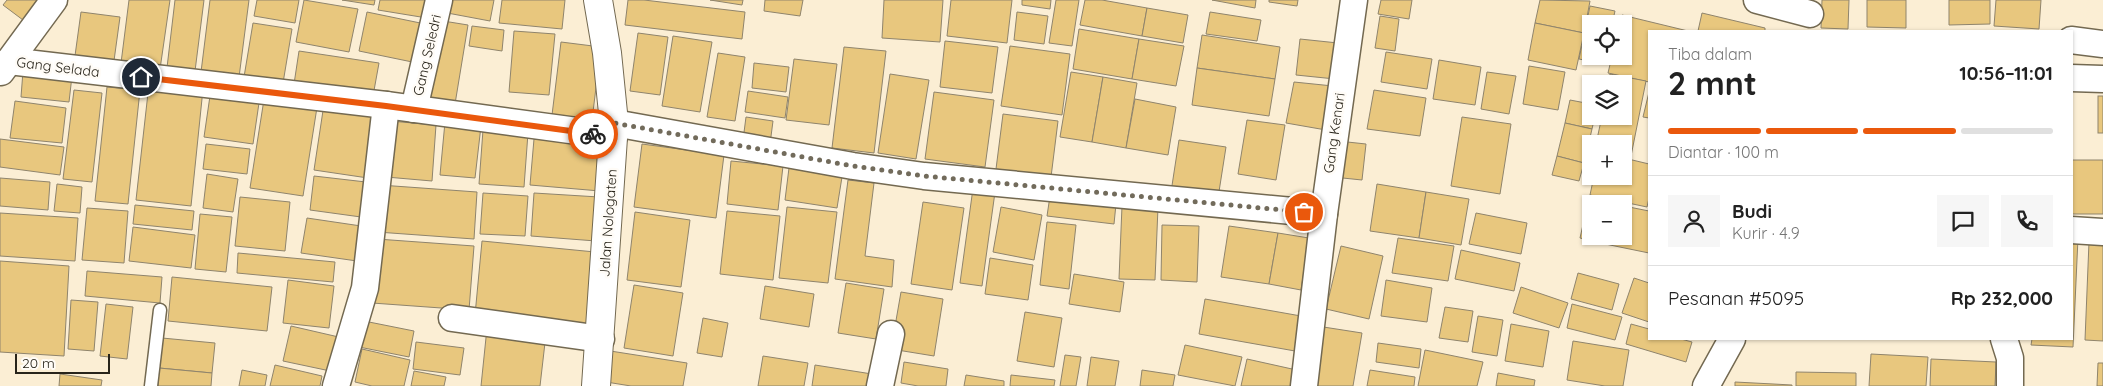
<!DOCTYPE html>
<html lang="id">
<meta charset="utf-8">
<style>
:root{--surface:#fff;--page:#f6f6f6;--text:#222;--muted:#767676;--line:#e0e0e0;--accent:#ea580c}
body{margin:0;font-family:Quicksand,sans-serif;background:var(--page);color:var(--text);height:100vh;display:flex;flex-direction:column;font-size:19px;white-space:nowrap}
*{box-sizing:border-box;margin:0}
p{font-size:16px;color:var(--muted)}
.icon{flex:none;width:28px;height:28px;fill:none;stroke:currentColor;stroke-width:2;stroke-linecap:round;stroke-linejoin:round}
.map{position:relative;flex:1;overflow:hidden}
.details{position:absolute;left:1648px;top:30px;width:425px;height:310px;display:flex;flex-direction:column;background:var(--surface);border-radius:0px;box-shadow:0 1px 4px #0004}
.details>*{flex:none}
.tools{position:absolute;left:1582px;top:15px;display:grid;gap:10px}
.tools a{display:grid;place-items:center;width:50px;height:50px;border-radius:0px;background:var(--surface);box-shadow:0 1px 4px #0004;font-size:25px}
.scale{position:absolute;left:15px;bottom:12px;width:95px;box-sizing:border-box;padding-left:5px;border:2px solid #28241a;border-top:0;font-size:14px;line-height:18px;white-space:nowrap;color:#28241a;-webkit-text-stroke:4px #fffcf7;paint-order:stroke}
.pin{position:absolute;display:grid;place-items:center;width:42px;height:42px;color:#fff;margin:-21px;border:2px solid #fff;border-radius:50%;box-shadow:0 1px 5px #0007}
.courier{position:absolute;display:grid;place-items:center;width:50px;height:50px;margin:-25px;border:4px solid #ea580c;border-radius:50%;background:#fff;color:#222;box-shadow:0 1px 6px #0007}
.summary em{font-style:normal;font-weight:700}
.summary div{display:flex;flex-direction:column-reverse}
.summary{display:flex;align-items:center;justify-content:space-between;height:85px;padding:0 20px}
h1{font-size:32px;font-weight:700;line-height:38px}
.bar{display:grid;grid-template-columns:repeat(4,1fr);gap:8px 5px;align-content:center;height:60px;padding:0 20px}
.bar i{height:6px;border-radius:4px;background:var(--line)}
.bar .active{background:var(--accent)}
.bar p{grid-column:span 4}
.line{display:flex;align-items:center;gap:12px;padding:0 20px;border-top:1px solid var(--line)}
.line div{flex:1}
.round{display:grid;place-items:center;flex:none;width:52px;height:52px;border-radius:0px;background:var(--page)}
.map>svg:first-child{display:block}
.building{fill:#e8c77e;stroke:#8f846c}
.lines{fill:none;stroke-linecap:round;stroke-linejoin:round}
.service-casing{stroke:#736951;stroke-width:15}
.minor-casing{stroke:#736951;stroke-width:29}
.secondary-casing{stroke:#736951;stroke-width:30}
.service{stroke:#fff;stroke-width:12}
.minor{stroke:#fff;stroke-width:26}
.secondary{stroke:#fff;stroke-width:28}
.done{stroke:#726b5b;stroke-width:5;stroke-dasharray:0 9}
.route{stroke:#ea580c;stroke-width:6}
.labels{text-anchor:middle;stroke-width:5;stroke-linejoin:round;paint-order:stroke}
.street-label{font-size:14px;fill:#28241a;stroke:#fffcf7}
</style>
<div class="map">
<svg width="2103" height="386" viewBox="0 0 2103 386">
<rect width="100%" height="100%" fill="#fbeed4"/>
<!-- building -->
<g class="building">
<path d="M7,0H43L27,23L3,5Z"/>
<path d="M129,0H170L159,76L120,71Z"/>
<path d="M175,0H204L194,79L166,76Z"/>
<path d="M210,0H249L238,85L200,80Z"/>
<path d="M257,0H299L295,23L254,16Z"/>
<path d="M304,0L358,9L349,52L296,42Z"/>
<path d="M342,0H375L374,5Z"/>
<path d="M380,0H436L433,19L378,10Z"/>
<path d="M444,0H494L490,21L442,12Z"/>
<path d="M502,0H565L562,29L499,23Z"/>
<path d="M628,0H644L745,12L742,39L625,25Z"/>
<path d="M710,0H743L742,5Z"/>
<path d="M765,0H803L800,16L764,11Z"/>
<path d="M884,0H943L940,42L882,38Z"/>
<path d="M951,0H1012L1007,43L947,36Z"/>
<path d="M1022,0H1051L1050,9L1022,5Z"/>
<path d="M1056,0H1079L1072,46L1049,43Z"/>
<path d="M1085,0H1102L1147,8L1142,36L1080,25Z"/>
<path d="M1212,0H1256L1255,8Z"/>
<path d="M1269,0H1298L1297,6L1269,2Z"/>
<path d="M1381,0H1412L1409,19L1378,14Z"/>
<path d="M1540,0L1590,1L1584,33L1535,23Z"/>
<path d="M1822,0H1849L1848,29L1821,28Z"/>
<path d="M1867,0H1906V28L1867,27Z"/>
<path d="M1949,0H1990V24L1949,25Z"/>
<path d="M1996,0H2041L2039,29L1994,26Z"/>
<path d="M1590,6L1615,11L1612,24H1591V56H1605L1603,64L1579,59Z"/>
<path d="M1147,8L1188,15L1183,43L1142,36Z"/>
<path d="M81,12L120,17L113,68L74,63Z"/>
<path d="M367,12L430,25L422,64L359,51Z"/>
<path d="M1017,12L1048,16L1044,44L1014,40Z"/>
<path d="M1210,12L1261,20L1257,41L1206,34Z"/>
<path d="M1702,13L1765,28V31H1698Z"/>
<path d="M1622,15L1688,31H1649V82L1608,73L1612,56H1624V24H1620Z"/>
<path d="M1380,16L1399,19L1395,51L1375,48Z"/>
<path d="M437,20L468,25L455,104L425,100Z"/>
<path d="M253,23L292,29L282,89L243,83Z"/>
<path d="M1535,23L1584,33L1576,70L1528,60Z"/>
<path d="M472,26L504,30L502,51L469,46Z"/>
<path d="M1079,29L1139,39L1132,79L1073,69Z"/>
<path d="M514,31L555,34L549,95L509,92Z"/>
<path d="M638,33L668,37L660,95L630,91Z"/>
<path d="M1202,35L1280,47L1275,79L1197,68Z"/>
<path d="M673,36L712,42L700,112L662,106Z"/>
<path d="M1139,39L1184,46L1176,86L1132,79Z"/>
<path d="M1300,39L1338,43L1335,79L1296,75Z"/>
<path d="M945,41L998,47L992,93L940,87Z"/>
<path d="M561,42L601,47L592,120L552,115Z"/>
<path d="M1010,46L1070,54L1062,115L1001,106Z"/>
<path d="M844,47L886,51L874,153L832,148Z"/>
<path d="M299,51L379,63L373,96L294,84Z"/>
<path d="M1386,52L1432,59L1427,89L1381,82Z"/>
<path d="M718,53L745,57L735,121L707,117Z"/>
<path d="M794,59L837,64L829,125L786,120Z"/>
<path d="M1439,60L1481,67L1475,105L1433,99Z"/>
<path d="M754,63L789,67L786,92L752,88Z"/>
<path d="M1529,66L1565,72L1558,110L1523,104Z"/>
<path d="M1197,68L1275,79L1269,116L1192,105Z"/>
<path d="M23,71L72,76L69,102L21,97Z"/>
<path d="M1071,72L1103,77L1092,142L1060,137Z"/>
<path d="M1487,72L1516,76L1509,114L1481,109Z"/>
<path d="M890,74L929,80L916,159L878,153Z"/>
<path d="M1610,74L1646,81L1631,156L1624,155V144H1596L1602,116H1624V84H1608Z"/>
<path d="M1103,77L1137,83L1126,148L1092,142Z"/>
<path d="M1294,82L1333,86L1326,130L1286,123Z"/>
<path d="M149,84L203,89L191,206L136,200Z"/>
<path d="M107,87L140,90L128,204L95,201Z"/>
<path d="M211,89L260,96L253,144L204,137Z"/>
<path d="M74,90L102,93L92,182L63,179Z"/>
<path d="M1374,90L1426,98L1420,136L1367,129Z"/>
<path d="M748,91L788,97L785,118L745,112Z"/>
<path d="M934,92L994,100L985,167L925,159Z"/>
<path d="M1649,92V118L1643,117Z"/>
<path d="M265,93L318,101L303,196L250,188Z"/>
<rect x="2098" y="96" width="5" height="37"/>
<path d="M1135,99L1176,107L1168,155L1126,148Z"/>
<path d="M1570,100L1591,104V116H1595L1592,129L1565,123Z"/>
<path d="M15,101L66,108L62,143L10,138Z"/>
<path d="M324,104L378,112L368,178L314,170Z"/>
<path d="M1003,114L1058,121L1051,177L996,169Z"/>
<path d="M746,117L773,121L770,144L743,140Z"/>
<path d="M1462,117L1511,124L1500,194L1451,186Z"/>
<path d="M1247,120L1285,125L1276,180L1238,174Z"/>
<path d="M390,121L436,125L432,181L386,177Z"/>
<path d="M445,122L481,126L475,178L440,175Z"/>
<path d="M1565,123L1592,129L1584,163L1557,156Z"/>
<path d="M483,130L528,133L524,187L479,184Z"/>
<path d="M0,139L64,147L60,175L0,167Z"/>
<path d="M534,139L604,145L600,191L530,185Z"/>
<path d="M1179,140L1226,147L1218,198L1171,192Z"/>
<path d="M1338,141L1366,144L1362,180L1333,177Z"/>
<path d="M206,144L250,149L247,174L203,169Z"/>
<path d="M642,144L724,155L716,218L634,207Z"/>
<path d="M1557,156L1584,163L1579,181L1552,175Z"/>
<path d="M1624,158L1649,164V198L1647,207L1590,195L1594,176H1624Z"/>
<rect x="2071" y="160" width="32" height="54"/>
<path d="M731,161L783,166L778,210L727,204Z"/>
<path d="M789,168L842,177L837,208L785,200Z"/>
<path d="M207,174L238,179L233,212L203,208Z"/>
<path d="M314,176L366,182L361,217L310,210Z"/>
<path d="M0,178L50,182L48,210L0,206Z"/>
<path d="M848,180L874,183L865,256L894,260L892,287L835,279Z"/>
<path d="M974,181L996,185L982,286L960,283Z"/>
<path d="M57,184L82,187L80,213L54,211Z"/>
<path d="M1377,184L1426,192L1419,238L1370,231Z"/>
<path d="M380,185L477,192L474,239L377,232Z"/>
<path d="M1426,192L1469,199L1461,245L1419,238Z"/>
<path d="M483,193L528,196L525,236L480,234Z"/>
<path d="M534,193L599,197L596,241L531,236Z"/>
<path d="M1050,196L1116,204L1114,224L1047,216Z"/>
<path d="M240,197L290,202L285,251L235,246Z"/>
<path d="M1589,198L1615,204H1591V236H1612L1610,245L1580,238Z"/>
<path d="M923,202L964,208L952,290L911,284Z"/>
<path d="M135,205L194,211L192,230L133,224Z"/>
<path d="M1122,206L1158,207L1155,280L1119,279Z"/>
<path d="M1624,206L1649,211V253L1610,245L1612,236H1624Z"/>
<path d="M787,207L837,212L828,283L779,278Z"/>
<path d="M1001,207L1042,215L1034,260L993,252Z"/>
<path d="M87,208L128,211L124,263L82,260Z"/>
<path d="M727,211L780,216L773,280L720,274Z"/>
<path d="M635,212L690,220L681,287L627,280Z"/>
<path d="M0,213L78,218L75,261L0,256Z"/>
<path d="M1476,213L1527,223L1521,254L1469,244Z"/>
<path d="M200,214L232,217L226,272L195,269Z"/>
<path d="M307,218L368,227L364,262L301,253Z"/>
<path d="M1047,222L1076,225L1069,289L1040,285Z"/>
<path d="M1162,225L1199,226L1197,282L1161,280Z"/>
<path d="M1229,226L1278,233L1269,284L1221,277Z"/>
<path d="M133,227L195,235L191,268L129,261Z"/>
<path d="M1278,233L1309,238L1301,290L1269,284Z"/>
<path d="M1398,238L1454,246L1448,281L1392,273Z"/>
<path d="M2071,238H2078L2073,347L2031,345L2032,339H2071Z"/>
<path d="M377,239L474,246L469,310L372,303Z"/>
<path d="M482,241L595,252L589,325L475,315Z"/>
<path d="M2089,242H2103V341L2085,340Z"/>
<path d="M1341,246L1383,256L1369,319L1326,309Z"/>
<path d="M1461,250L1520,263L1514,291L1455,279Z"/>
<path d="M238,253L335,262L333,282L237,273Z"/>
<path d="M990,258L1033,265L1028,300L985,294Z"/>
<path d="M0,261L69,266L64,356L0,352Z"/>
<path d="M87,271L162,277L160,303L85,296Z"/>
<path d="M1578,273L1619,284L1612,310L1571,299Z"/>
<path d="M1074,274L1124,282L1120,312L1069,304Z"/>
<path d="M172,277L272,287L267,331L168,321Z"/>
<path d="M1634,278L1649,283V322L1622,313Z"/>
<path d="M288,280L334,286L329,328L283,323Z"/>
<path d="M1386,280L1432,288L1427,322L1381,316Z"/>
<path d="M846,283L884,289L876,339L838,333Z"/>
<path d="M634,285L683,293L673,356L624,348Z"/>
<path d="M765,286L814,294L809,327L760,319Z"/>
<path d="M1521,287L1568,303L1559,328L1513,313Z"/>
<path d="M901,292L943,299L934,356L891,349Z"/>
<path d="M1205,299L1301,316L1295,351L1199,334Z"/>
<path d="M71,300L98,302L94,351L68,349Z"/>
<path d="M106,304L133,307L127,359L100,356Z"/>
<path d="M1572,304L1622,317L1615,340L1567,328Z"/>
<path d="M1445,307L1473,311L1468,342L1439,338Z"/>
<path d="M1025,312L1062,318L1054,367L1017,361Z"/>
<path d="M1478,316L1503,320L1497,356L1472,352Z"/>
<path d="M703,318L728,323L722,357L697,353Z"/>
<path d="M364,321L414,331L409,357L359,347Z"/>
<path d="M1511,324L1549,331L1543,367L1505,361Z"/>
<path d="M1631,324L1649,329V339H1681L1692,342L1686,362L1626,344Z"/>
<path d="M291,326L343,338L335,372L283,361Z"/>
<path d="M1317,326L1362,333L1353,386H1307Z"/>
<path d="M487,328L546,334L540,386H481Z"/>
<path d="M162,338L215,343L212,373L159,368Z"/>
<path d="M1573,341L1629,350L1623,386H1605L1567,380Z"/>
<path d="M416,342L464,348L460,375L413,369Z"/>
<path d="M1378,343L1421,349L1419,368L1376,362Z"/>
<path d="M1185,345L1242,357L1235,386L1178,375Z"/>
<path d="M362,349L410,360L404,386H372L355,382Z"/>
<path d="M604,350L687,363L683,386H631L600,381Z"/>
<path d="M1425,350L1483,362L1477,386H1418Z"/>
<path d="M1871,354L1928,357L1926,386H1869Z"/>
<path d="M1065,355L1081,357L1076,386H1060Z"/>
<path d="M763,356L808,363L804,386H758Z"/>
<path d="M1091,357L1119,361L1115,386H1087Z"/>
<path d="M1247,359L1301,371L1298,386H1241Z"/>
<path d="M1931,359L1996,362L1995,386H1930Z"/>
<path d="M904,362L948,369L946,386H918L901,383Z"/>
<path d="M2098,363H2103V386H2097Z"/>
<path d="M275,365L322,376L320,386H270Z"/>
<path d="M815,365L872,374L870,386H812Z"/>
<path d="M159,368L212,373L211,386H158Z"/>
<path d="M242,370L267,375L265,386H239Z"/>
<path d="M1142,370L1175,375L1173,386H1140Z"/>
<path d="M1370,370L1415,377L1414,386H1367Z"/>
<path d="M414,371L446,377L444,386H411Z"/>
<path d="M1796,372L1856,373V386H1796Z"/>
<path d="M1498,373L1535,380L1534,386H1496Z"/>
<path d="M60,374L102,380L101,386H59Z"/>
<path d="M966,375L1004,381V386H964Z"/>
<path d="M1011,375L1055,380L1054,386H1010Z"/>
<path d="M1735,382L1792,385V386H1735Z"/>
</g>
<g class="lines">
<!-- service casing -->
<g class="service-casing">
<path id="service" d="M151,386L160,310"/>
</g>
<!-- minor casing -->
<g class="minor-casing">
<g id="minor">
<path d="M1757,0L1810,14"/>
<path d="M2071,40L2103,44"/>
<path d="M9,61L386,105L614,136"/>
<path d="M1,72L54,0"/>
<path d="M2071,78L2103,79"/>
<path d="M414,109L439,0"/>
<path d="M614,123L853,166L924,176L1324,214"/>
<path d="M2071,230L2103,232"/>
<path d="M452,318L601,339"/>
<path d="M2004,339L2010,358V386"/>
<path d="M336,386L365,288L386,105"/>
<path d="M880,386L891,334"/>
<path d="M1304,386L1324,214L1354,0"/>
<path d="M1706,386L1732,339"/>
</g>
</g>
<!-- secondary casing -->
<g class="secondary-casing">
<path id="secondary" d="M596,386L614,123L607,53L598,0"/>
</g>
<!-- service -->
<use href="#service" class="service"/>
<!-- minor -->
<use href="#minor" class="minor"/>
<!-- secondary -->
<use href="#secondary" class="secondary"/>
</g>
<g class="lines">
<!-- done -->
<path class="done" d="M593,134L614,136V123L853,166L924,176L1304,212"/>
<!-- route -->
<path class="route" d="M141,77L386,106L593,134"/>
</g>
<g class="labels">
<!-- street labels -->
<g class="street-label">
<text transform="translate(427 55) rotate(-77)" y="5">Gang Seledri</text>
<text transform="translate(58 67) rotate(7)" y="5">Gang Selada</text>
<text transform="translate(1334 133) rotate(-82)" y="5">Gang Kenari</text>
<text transform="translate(608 223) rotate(-86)" y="5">Jalan Nologaten</text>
</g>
</g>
</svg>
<div class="tools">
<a><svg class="icon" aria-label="locate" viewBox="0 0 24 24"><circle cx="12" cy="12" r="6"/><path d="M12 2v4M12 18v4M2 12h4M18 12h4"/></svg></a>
<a><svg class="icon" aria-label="layers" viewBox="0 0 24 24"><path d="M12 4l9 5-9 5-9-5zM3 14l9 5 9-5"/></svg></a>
<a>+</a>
<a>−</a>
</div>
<div class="scale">20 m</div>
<div class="pin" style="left:1304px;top:212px;background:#ea580c"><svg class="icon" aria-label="bag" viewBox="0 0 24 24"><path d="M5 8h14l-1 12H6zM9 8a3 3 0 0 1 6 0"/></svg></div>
<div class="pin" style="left:141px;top:77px;background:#1f2937"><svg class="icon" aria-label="home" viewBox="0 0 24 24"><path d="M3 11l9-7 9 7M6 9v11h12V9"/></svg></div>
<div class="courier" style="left:593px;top:134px"><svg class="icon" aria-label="bike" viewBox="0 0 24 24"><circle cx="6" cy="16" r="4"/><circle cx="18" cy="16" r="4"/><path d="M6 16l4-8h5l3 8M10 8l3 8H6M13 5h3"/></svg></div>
<section class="details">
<div class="summary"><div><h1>2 mnt</h1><p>Tiba dalam</p></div><em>10:56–11:01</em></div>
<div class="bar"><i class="active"></i><i class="active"></i><i class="active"></i><i></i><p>Diantar · 100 m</p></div>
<div class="line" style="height:90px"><a class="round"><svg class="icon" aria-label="person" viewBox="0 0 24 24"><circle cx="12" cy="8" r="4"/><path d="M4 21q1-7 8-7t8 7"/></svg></a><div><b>Budi</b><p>Kurir · 4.9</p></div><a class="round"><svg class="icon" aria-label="chat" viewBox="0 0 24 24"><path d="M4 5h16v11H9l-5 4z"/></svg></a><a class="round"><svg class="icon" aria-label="phone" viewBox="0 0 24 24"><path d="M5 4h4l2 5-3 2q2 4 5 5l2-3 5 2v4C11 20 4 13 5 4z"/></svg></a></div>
<div class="line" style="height:65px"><div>Pesanan #5095</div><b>Rp 232,000</b></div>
</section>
</div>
